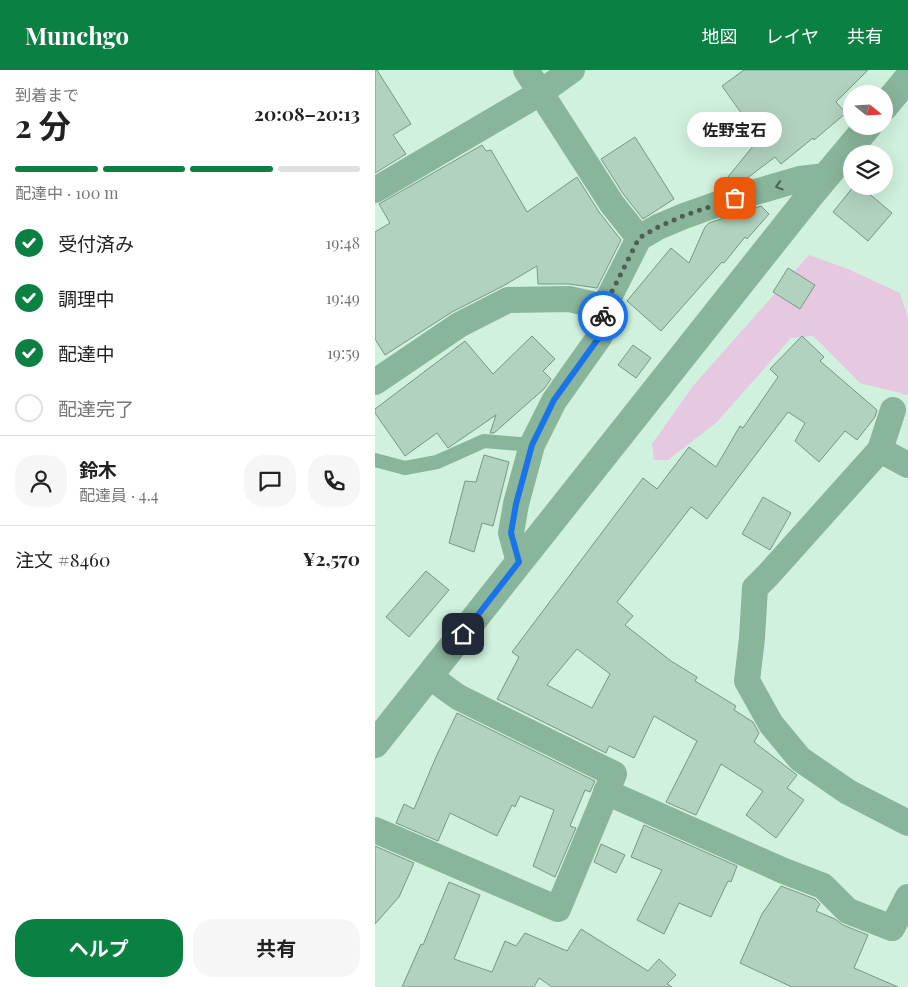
<!DOCTYPE html>
<html lang="ja">
<meta charset="utf-8">
<style>
:root{--surface:#fff;--page:#f6f6f6;--text:#222;--muted:#767676;--line:#e0e0e0;--accent:#0b8043}
body{margin:0;font-family:"Playfair Display","Noto Sans JP",serif;background:var(--page);color:var(--text);height:100vh;display:flex;flex-direction:column;font-size:19px;white-space:nowrap}
*{box-sizing:border-box;margin:0}
p{font-size:16px;color:var(--muted)}
.icon{flex:none;width:28px;height:28px;fill:none;stroke:currentColor;stroke-width:2;stroke-linecap:round;stroke-linejoin:round}
.map{position:relative;flex:1;overflow:hidden}
.details{display:flex;flex-direction:column;background:var(--surface);width:375px}
.details>*{flex:none}
.needle{width:32px;rotate:108deg}
.buttons{position:absolute;left:468px;top:15px;display:grid;gap:10px}
.buttons a{display:grid;place-items:center;width:50px;height:50px;border-radius:50%;background:var(--surface);box-shadow:0 5px 20px #0002;font-size:25px}
.pin{position:absolute;display:grid;place-items:center;width:42px;height:42px;color:#fff;margin:-21px;border-radius:10px;box-shadow:0 2px 8px #0006}
.courier{position:absolute;display:grid;place-items:center;width:50px;height:50px;margin:-25px;border:4px solid #1a73e8;border-radius:50%;background:#fff;color:#222;box-shadow:0 1px 6px #0007}
.bubble{position:absolute;height:35px;border-radius:18px;background:var(--surface);box-shadow:0 5px 20px #0002;font-size:16px;font-weight:700;line-height:35px;text-align:center}
.headline em{font-style:normal;font-weight:700}
.headline div{display:flex;flex-direction:column-reverse}
.headline{display:flex;align-items:center;justify-content:space-between;height:85px;padding:0 15px}
h1{font-size:32px;font-weight:700;line-height:38px}
.bar{display:grid;grid-template-columns:repeat(4,1fr);gap:8px 5px;align-content:center;height:60px;padding:0 15px}
.bar i{height:6px;border-radius:4px;background:var(--line)}
.bar .current{background:var(--accent)}
.bar p{grid-column:span 4}
.line{display:flex;align-items:center;gap:12px;padding:0 15px;border-top:1px solid var(--line)}
.line div{flex:1}
.round{display:grid;place-items:center;flex:none;width:52px;height:52px;border-radius:20px;background:var(--page)}
ol{padding:0 15px;list-style:none}
li{display:flex;align-items:center;gap:15px;height:55px}
li p{margin-inline-start:auto}
li .icon{padding:5px;border-radius:50%;background:var(--accent);color:#fff;stroke-width:4}
li:last-child{color:var(--muted)}
li i{width:28px;height:28px;border:2px solid var(--line);border-radius:50%}
.button{display:flex;gap:10px;margin-top:auto;padding:10px 15px}
.button a{flex:1;height:58px;border-radius:20px;background:var(--accent);color:#fff;font-size:20px;font-weight:700;line-height:58px;text-align:center}
.button a+a{background:var(--page);color:var(--text)}
header{display:flex;align-items:center;gap:30px;box-sizing:border-box;height:70px;padding:0 25px;background:var(--accent);color:#fff}
header strong{font-size:24px}
nav{display:flex;gap:28px;margin-inline-start:auto;font-size:18px}
main{display:flex;flex:1;min-height:0}
.map>svg:first-child{display:block}
.green{fill:#e7c8e1}
.building{fill:#b1d2be;stroke:#789784;fill-rule:evenodd}
.lines{fill:none;stroke-linecap:round;stroke-linejoin:round}
.service{stroke:#89b59a;stroke-width:14}
.minor{stroke:#89b59a;stroke-width:26}
.tertiary{stroke:#89b59a;stroke-width:28}
.oneway{stroke:#486452}
.done{stroke:#4d6054;stroke-width:5;stroke-dasharray:0 9}
.route{stroke:#1a73e8;stroke-width:6}
</style>
<header>
<strong>Munchgo</strong>
<nav><a>地図</a><a>レイヤ</a><a>共有</a></nav>
</header>
<main>
<section class="details">
<div class="headline"><div><h1>2 分</h1><p>到着まで</p></div><em>20:08–20:13</em></div>
<div class="bar"><i class="current"></i><i class="current"></i><i class="current"></i><i></i><p>配達中 · 100 m</p></div>
<ol>
<li><svg class="icon" aria-label="check" viewBox="0 0 24 24"><path d="M5 12l5 5 9-10"/></svg>受付済み<p>19:48</p></li>
<li><svg class="icon" aria-label="check" viewBox="0 0 24 24"><path d="M5 12l5 5 9-10"/></svg>調理中<p>19:49</p></li>
<li><svg class="icon" aria-label="check" viewBox="0 0 24 24"><path d="M5 12l5 5 9-10"/></svg>配達中<p>19:59</p></li>
<li><i></i>配達完了</li>
</ol>
<div class="line" style="height:90px"><a class="round"><svg class="icon" aria-label="person" viewBox="0 0 24 24"><circle cx="12" cy="8" r="4"/><path d="M4 21q1-7 8-7t8 7"/></svg></a><div><b>鈴木</b><p>配達員 · 4.4</p></div><a class="round"><svg class="icon" aria-label="chat" viewBox="0 0 24 24"><path d="M4 5h16v11H9l-5 4z"/></svg></a><a class="round"><svg class="icon" aria-label="phone" viewBox="0 0 24 24"><path d="M5 4h4l2 5-3 2q2 4 5 5l2-3 5 2v4C11 20 4 13 5 4z"/></svg></a></div>
<div class="line" style="height:65px"><div>注文 #8460</div><b>¥2,570</b></div>
<div class="button"><a>ヘルプ</a><a>共有</a></div>
</section>
<div class="map">
<svg width="533" height="917" viewBox="0 0 533 917">
<rect width="100%" height="100%" fill="#d0f1dd"/>
<!-- green -->
<path class="green" d="M434,185L473,199L525,223L533,248V325L485,313L438,266L416,268L342,352L293,390H279L277,374L318,316Z"/>
<!-- building -->
<g class="building">
<path d="M0,0H2L36,54L18,65L31,84L0,103Z"/>
<path d="M369,0H493L461,32L471,43L439,70L438,68L406,94L400,87L371,109L344,118L383,70L377,62L379,61L347,16Z"/>
<path d="M260,67L299,129L268,149L249,125L226,89Z"/>
<path d="M107,75L111,81L116,80L152,142L202,107L224,142L246,170L222,218L194,214H163L162,196L128,216L77,242L10,285L0,269V162L15,153L4,134Z"/>
<path d="M479,116H485L517,143L493,171L458,142Z"/>
<path d="M386,136L394,144L372,169L370,167L349,193L347,192L286,261L252,231L296,178L314,193L330,157L334,153Z"/>
<path d="M413,198L440,215L425,239L398,222Z"/>
<path d="M157,266L180,289L168,301L176,309L169,319L119,363H115L121,345L73,378L62,363L30,386L0,343V339L90,271L118,304Z"/>
<path d="M427,266L449,287L445,291L502,340L500,347L482,370L470,361L444,392L420,371L430,353L413,342L332,449L316,437L242,532L258,546L250,555L296,591L322,607L320,611L361,636L359,640L378,652L384,663L379,672L422,705L412,718L429,730L401,768L371,745L388,721L346,694L321,745L291,732L322,671L279,646L259,688L234,676L231,683L122,629L144,587L137,582L268,408L282,419L314,377L341,397L365,356L368,358L403,307L395,299ZM202,579L235,604L217,638L172,615Z"/>
<path d="M258,275L276,288L261,308L243,295Z"/>
<path d="M109,385L134,392L118,456L107,453L99,482L74,473L90,411L101,412Z"/>
<path d="M388,427L416,443L395,480L367,464Z"/>
<path d="M51,501L74,520L34,567L11,547Z"/>
<path d="M82,643L220,711L215,722L210,720L195,756L201,758L180,807L158,796L179,740L145,726L140,737L137,735L122,766L75,743L63,771L21,753L29,734L39,739L61,687Z"/>
<path d="M269,755L362,796L356,812L353,811L336,847L304,833L289,864L262,850L287,800L256,787Z"/>
<path d="M226,774L250,785L241,803L219,792Z"/>
<path d="M0,776L39,793L24,827L0,854Z"/>
<path d="M74,812L105,825L79,889L117,902L130,871L141,876L150,863L192,881L206,859L273,901L284,889L301,905L292,914L297,917H177L164,908L159,917H27L46,874L48,875Z"/>
<path d="M406,816L440,829L445,834L441,841L460,849L468,855L493,865L479,898L523,917H417L365,893L387,844Z"/>
</g>
<g class="lines">
<!-- service -->
<path class="service" d="M0,390L30,398L62,392L109,371L157,375"/>
<!-- minor -->
<g class="minor">
<path d="M151,0L237,134L264,168"/>
<path d="M0,120L165,23L197,0"/>
<path d="M0,312L84,255L133,230L194,229L229,237"/>
<path d="M518,340L505,380L393,505L380,518L377,568L372,611L396,654L425,689L473,722L533,753"/>
<path d="M505,380L533,395"/>
<path d="M144,492L136,463L141,434L157,375L179,331L225,266L229,237L264,168L283,157L309,146L360,128L425,109L451,106"/>
<path d="M231,722L409,801L448,816L473,841L517,858L533,827"/>
<path d="M0,760L183,839L239,704L83,627L54,606"/>
</g>
<!-- tertiary -->
<g class="tertiary">
<path d="M509,37L533,8"/>
<path d="M0,674L433,128L493,56"/>
</g>
</g>
<!-- one-way arrows -->
<defs><path id="oneway-chevron" d="M-2-3.5L2.5 0L-2 3.5" fill="none" stroke-width="1.6" stroke-linecap="round" stroke-linejoin="round" transform="scale(1.25)"/></defs>
<use class="oneway" href="#oneway-chevron" transform="translate(404 116) rotate(164)"/>
<g class="lines">
<!-- done -->
<path class="done" d="M228,246L229,237L264,168L283,157L308,146L360,128"/>
<!-- route -->
<path class="route" d="M88,564L144,492L136,463L141,434L157,375L179,330L225,266L228,246"/>
</g>
</svg>
<div class="buttons">
<a><svg class="needle" viewBox="-14 -14 28 28"><path d="M0-13l5 13h-10z" fill="#e53935"/><path d="M0 13l5-13h-10z" fill="#767676"/></svg></a>
<a><svg class="icon" aria-label="layers" viewBox="0 0 24 24"><path d="M12 4l9 5-9 5-9-5zM3 14l9 5 9-5"/></svg></a>
</div>
<div class="pin" style="left:360px;top:128px;background:#ea580c"><svg class="icon" aria-label="bag" viewBox="0 0 24 24"><path d="M5 8h14l-1 12H6zM9 8a3 3 0 0 1 6 0"/></svg></div>
<div class="pin" style="left:88px;top:564px;background:#1f2937"><svg class="icon" aria-label="home" viewBox="0 0 24 24"><path d="M3 11l9-7 9 7M6 9v11h12V9"/></svg></div>
<div class="courier" style="left:228px;top:246px"><svg class="icon" aria-label="bike" viewBox="0 0 24 24"><circle cx="6" cy="16" r="4"/><circle cx="18" cy="16" r="4"/><path d="M6 16l4-8h5l3 8M10 8l3 8H6M13 5h3"/></svg></div>
<div class="bubble" style="left:312px;top:42px;width:95px">佐野宝石</div>
</div>
</main>
